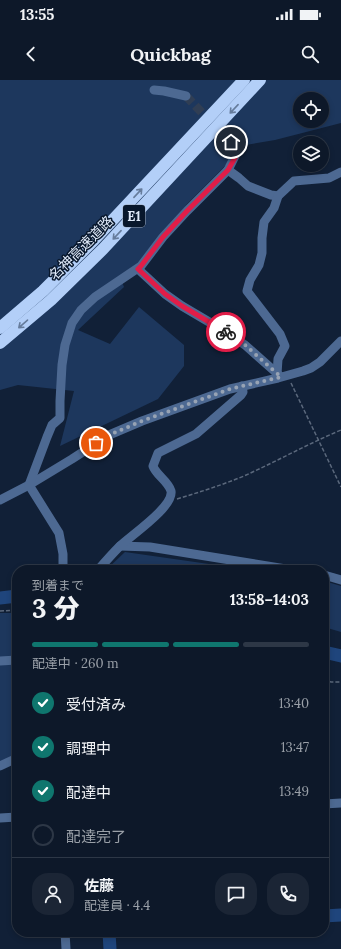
<!DOCTYPE html>
<html lang="ja">
<meta charset="utf-8">
<style>
:root{--surface:#0d1829;--page:#1b2535;--text:#f1f3f6;--muted:#9aa0a8;--line:#2d3746;--accent:#0f766e}
body{margin:0;font-family:Lora,"Noto Sans JP",serif;background:var(--page);color:var(--text);height:100vh;display:flex;flex-direction:column;font-size:15px;white-space:nowrap}
*{box-sizing:border-box;margin:0}
p{font-size:13px;color:var(--muted)}
.icon{flex:none;width:22px;height:22px;fill:none;stroke:currentColor;stroke-width:2;stroke-linecap:round;stroke-linejoin:round}
.map{position:relative;flex:1;overflow:hidden}
.details{position:absolute;left:12px;top:485px;width:317px;height:372px;display:flex;flex-direction:column;background:var(--surface);border-radius:16px;box-shadow:0 2px 6px #0003,0 0 0 1px var(--line)}
.details>*{flex:none}
.buttons{position:absolute;left:293px;top:12px;display:grid;gap:8px}
.buttons a{display:grid;place-items:center;width:36px;height:36px;border-radius:50%;background:var(--surface);box-shadow:0 2px 6px #0003,0 0 0 1px var(--line);font-size:20px}
.pin{position:absolute;display:grid;place-items:center;width:34px;height:34px;color:#fff;margin:-17px;border:2px solid #fff;border-radius:50%;box-shadow:0 1px 4px #0007}
.courier{position:absolute;display:grid;place-items:center;width:40px;height:40px;margin:-20px;border:3px solid #e11d48;border-radius:50%;background:#fff;color:#222;box-shadow:0 1px 5px #0007}
.head em{font-style:normal;font-weight:800}
.head div{display:flex;flex-direction:column-reverse}
.head{display:flex;align-items:center;justify-content:space-between;height:68px;padding:0 20px}
h1{font-size:26px;font-weight:800;line-height:30px}
.bar{display:grid;grid-template-columns:repeat(4,1fr);gap:6px 4px;align-content:center;height:48px;padding:0 20px}
.bar i{height:5px;border-radius:3px;background:var(--line)}
.bar .current{background:var(--accent)}
.bar p{grid-column:span 4}
.line{display:flex;align-items:center;gap:10px;padding:0 20px;border-top:1px solid var(--line)}
.line div{flex:1}
.round{display:grid;place-items:center;flex:none;width:42px;height:42px;border-radius:16px;background:var(--page)}
ol{padding:0 20px;list-style:none}
li{display:flex;align-items:center;gap:12px;height:44px}
li p{margin-inline-start:auto}
li .icon{padding:4px;border-radius:50%;background:var(--accent);color:#fff;stroke-width:4}
li:last-child{color:var(--muted)}
li i{width:22px;height:22px;border:2px solid var(--line);border-radius:50%}
.status{display:flex;justify-content:space-between;align-items:center;height:28px;padding:0 20px;background:var(--surface);direction:ltr}
.status svg{height:11px;fill:currentColor}
header{display:flex;justify-content:space-between;align-items:center;height:52px;padding:0 20px;background:var(--surface);font-size:18px;font-weight:800}
.map>svg:first-child{display:block}
.green{fill:#1d375d;fill-rule:evenodd}
.lines{fill:none;stroke-linecap:round;stroke-linejoin:round}
.river{stroke:#1f457c;stroke-width:13}
.minor-tunnel{stroke:#303e54;stroke-width:9;stroke-dasharray:9 4.5;stroke-linecap:butt}
.path{stroke:#5b687c;stroke-width:1.5;stroke-dasharray:4 2;stroke-linecap:butt}
.minor{stroke:#4d6992;stroke-width:9}
.highway{stroke:#b3cff8;stroke-width:12}
.oneway{stroke:#667c9c}
.done{stroke:#97a3b4;stroke-width:4;stroke-dasharray:0 7.2}
.route{stroke:#e11d48;stroke-width:5}
.labels{text-anchor:middle;stroke-width:3;stroke-linejoin:round;paint-order:stroke}
.shield{fill:#08172c;stroke:#9eaabb;stroke-width:1}
.shield-label{font-size:13px;font-weight:bold;fill:#dfe9f8}
.street-label{font-size:14px;fill:#dfe9f8;stroke:#08172c}
</style>
<div class="status"><b>13:55</b><svg viewBox="0 0 49 12"><path d="M0 12V9h3v3zM5 12V6h3v6zM10 12V3h3v9zM15 12V0h3v12zM26 1h20v11H26zM47 4h2v5h-2z"/></svg></div>
<header><svg class="icon" aria-label="back" viewBox="0 0 24 24"><path d="M15 5l-7 7 7 7"/></svg>Quickbag<svg class="icon" aria-label="search" viewBox="0 0 24 24"><circle cx="10" cy="10" r="6"/><path d="M15 15l6 6"/></svg></header>
<div class="map">
<svg width="341" height="869" viewBox="0 0 341 869">
<rect width="100%" height="100%" fill="#112037"/>
<!-- green -->
<g class="green">
<path d="M0,0H341V43L275,60L246,65L187,124L138,185L120,197L124,207L78,250L110,264L139,227L184,265V286L158,319L60,366L74,311L18,305L0,310ZM300,19H322V41H300Z"/>
<path d="M125,472L251,490H106Z"/>
<path d="M324,501L341,506V552L324,547Z"/>
<path d="M0,533H17V673L0,682Z"/>
</g>
<g class="lines">
<!-- river -->
<g class="river">
<path d="M0,518L17,516"/>
<path d="M324,572L341,576"/>
<path d="M324,836L341,835"/>
<path d="M109,852L110,869"/>
</g>
<!-- minor-tunnel -->
<path class="minor-tunnel" d="M186,16L231,63"/>
<!-- path -->
<g class="path">
<path d="M291,303L341,407"/>
<path d="M177,419C200,412 222,405 244,396C277,381 308,364 341,350"/>
<path d="M0,531L17,530"/>
<path d="M324,599L331,602H341"/>
</g>
<!-- minor -->
<g class="minor">
<path d="M154,10L164,11L186,16"/>
<path d="M228,90L239,98L248,106L271,115L278,116"/>
<path d="M138,189L165,214L182,226L221,249L245,265L280,296"/>
<path d="M277,294L278,279L285,266L280,254L247,211L250,200L259,185L262,173V158L264,142L274,128L278,116L294,101L329,98L341,92"/>
<path d="M0,420L29,405L72,379L109,355L142,341L230,309L278,298L303,291L311,288L320,282L341,261"/>
<path d="M120,466L150,467L292,490"/>
<path d="M63,490V474L59,453L29,405L47,357L52,345L60,338V321L62,285L65,265L72,243L81,230L95,217L141,186L163,157L187,131L228,90L235,76V68L231,63"/>
<path d="M98,490C105,482 112,474 119,467C130,456 174,427 171,411C168,401 156,395 153,386L158,373L196,354L241,315L243,312L242,306"/>
<path d="M324,495L341,500"/>
<path d="M0,581L17,580"/>
<path d="M0,686L17,678"/>
<path d="M324,724L341,723"/>
<path d="M0,738L17,737"/>
<path d="M65,852L66,869"/>
</g>
<!-- highway -->
<g class="highway">
<path d="M0,248L43,211L94,160L244,0"/>
<path d="M0,263L51,220L103,169L260,0"/>
</g>
</g>
<!-- one-way arrows -->
<defs><path id="oneway-shaft" d="M-6 0H5M1.5-3L5.5 0L1.5 3" fill="none" stroke-width="1.6" stroke-linecap="round" stroke-linejoin="round"/></defs>
<g class="oneway">
<use href="#oneway-shaft" transform="translate(234 29) rotate(133)"/>
<use href="#oneway-shaft" transform="translate(138 113) rotate(-47)"/>
<use href="#oneway-shaft" transform="translate(117 155) rotate(133)"/>
<use href="#oneway-shaft" transform="translate(23 244) rotate(139)"/>
</g>
<g class="lines">
<!-- done -->
<path class="done" d="M96,363L109,355L142,341L230,309L281,297L245,265L226,252"/>
<!-- route -->
<path class="route" d="M226,252L182,226L165,214L138,189L141,186L163,157L187,131L228,90L236,76L235,68L231,62"/>
</g>
<g class="labels">
<!-- shield labels -->
<rect class="shield" x="123" y="125" width="22" height="22" rx="3"/>
<g class="shield-label">
<text x="134" y="141">E1</text>
</g>
<!-- street labels -->
<g class="street-label">
<text transform="translate(81 168) rotate(-45)" y="5">名神高速道路</text>
</g>
</g>
</svg>
<div class="buttons">
<a><svg class="icon" aria-label="locate" viewBox="0 0 24 24"><circle cx="12" cy="12" r="6"/><path d="M12 2v4M12 18v4M2 12h4M18 12h4"/></svg></a>
<a><svg class="icon" aria-label="layers" viewBox="0 0 24 24"><path d="M12 4l9 5-9 5-9-5zM3 14l9 5 9-5"/></svg></a>
</div>
<div class="pin" style="left:96px;top:363px;background:#ea580c"><svg class="icon" aria-label="bag" viewBox="0 0 24 24"><path d="M5 8h14l-1 12H6zM9 8a3 3 0 0 1 6 0"/></svg></div>
<div class="pin" style="left:231px;top:62px;background:#1f2937"><svg class="icon" aria-label="home" viewBox="0 0 24 24"><path d="M3 11l9-7 9 7M6 9v11h12V9"/></svg></div>
<div class="courier" style="left:226px;top:252px"><svg class="icon" aria-label="bike" viewBox="0 0 24 24"><circle cx="6" cy="16" r="4"/><circle cx="18" cy="16" r="4"/><path d="M6 16l4-8h5l3 8M10 8l3 8H6M13 5h3"/></svg></div>
<section class="details">
<div class="head"><div><h1>3 分</h1><p>到着まで</p></div><em>13:58–14:03</em></div>
<div class="bar"><i class="current"></i><i class="current"></i><i class="current"></i><i></i><p>配達中 · 260 m</p></div>
<ol>
<li><svg class="icon" aria-label="check" viewBox="0 0 24 24"><path d="M5 12l5 5 9-10"/></svg>受付済み<p>13:40</p></li>
<li><svg class="icon" aria-label="check" viewBox="0 0 24 24"><path d="M5 12l5 5 9-10"/></svg>調理中<p>13:47</p></li>
<li><svg class="icon" aria-label="check" viewBox="0 0 24 24"><path d="M5 12l5 5 9-10"/></svg>配達中<p>13:49</p></li>
<li><i></i>配達完了</li>
</ol>
<div class="line" style="height:72px"><a class="round"><svg class="icon" aria-label="person" viewBox="0 0 24 24"><circle cx="12" cy="8" r="4"/><path d="M4 21q1-7 8-7t8 7"/></svg></a><div><b>佐藤</b><p>配達員 · 4.4</p></div><a class="round"><svg class="icon" aria-label="chat" viewBox="0 0 24 24"><path d="M4 5h16v11H9l-5 4z"/></svg></a><a class="round"><svg class="icon" aria-label="phone" viewBox="0 0 24 24"><path d="M5 4h4l2 5-3 2q2 4 5 5l2-3 5 2v4C11 20 4 13 5 4z"/></svg></a></div>
</section>
</div>
